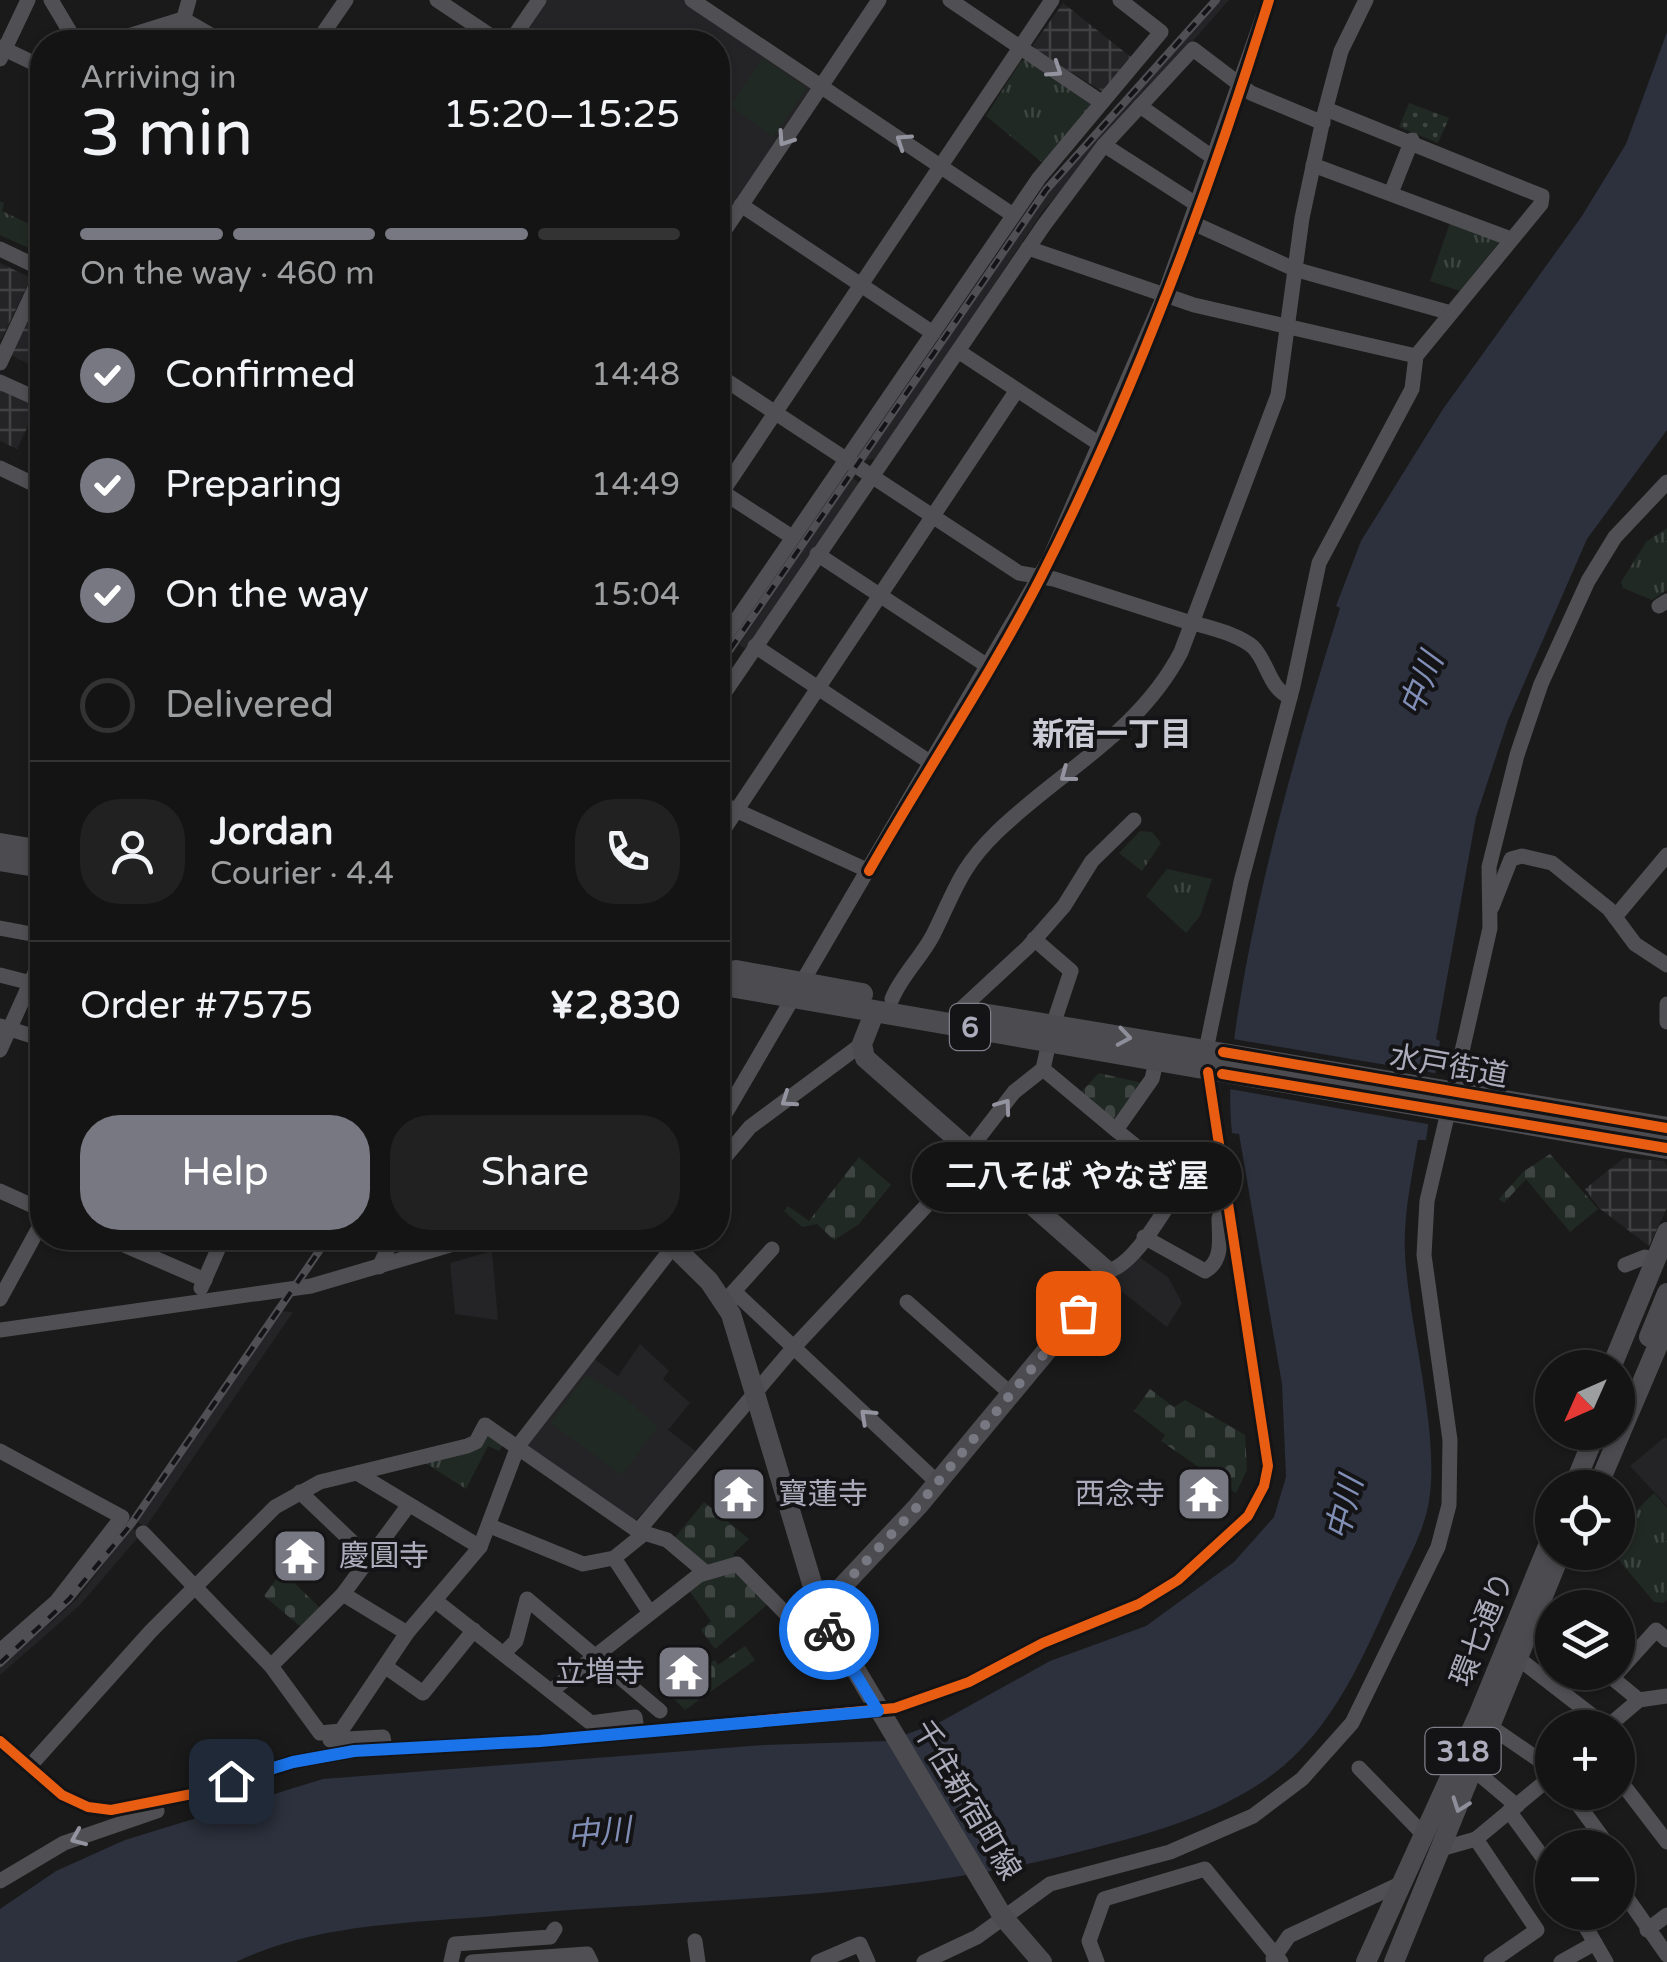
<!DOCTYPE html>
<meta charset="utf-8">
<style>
:root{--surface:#141414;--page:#212122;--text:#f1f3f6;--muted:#9d9ea0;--line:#333334;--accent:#787883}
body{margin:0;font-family:"Varela Round","Noto Sans JP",sans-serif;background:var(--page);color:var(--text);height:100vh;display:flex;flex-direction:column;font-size:38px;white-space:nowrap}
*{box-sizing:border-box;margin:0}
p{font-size:32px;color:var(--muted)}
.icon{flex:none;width:55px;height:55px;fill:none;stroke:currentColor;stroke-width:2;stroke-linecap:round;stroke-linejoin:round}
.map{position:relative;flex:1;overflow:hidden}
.details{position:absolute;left:30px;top:30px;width:700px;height:1220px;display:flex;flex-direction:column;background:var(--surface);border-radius:40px;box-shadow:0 2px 8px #0004,0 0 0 2px var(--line)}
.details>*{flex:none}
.needle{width:65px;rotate:225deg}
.buttons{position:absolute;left:1535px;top:1350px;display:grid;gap:20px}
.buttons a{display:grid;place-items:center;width:100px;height:100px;border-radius:50%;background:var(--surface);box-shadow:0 2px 8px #0004,0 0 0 2px var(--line);font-size:50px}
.pin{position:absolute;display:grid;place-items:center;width:85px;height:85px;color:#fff;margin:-42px;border-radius:20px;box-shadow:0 5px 15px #0006}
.courier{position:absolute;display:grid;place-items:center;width:100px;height:100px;margin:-50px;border:8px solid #1a73e8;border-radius:50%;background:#fff;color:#222;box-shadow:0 2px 12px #0007}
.bubble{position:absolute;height:70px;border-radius:35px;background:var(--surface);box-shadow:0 2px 8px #0004,0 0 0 2px var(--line);font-size:32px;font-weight:600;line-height:70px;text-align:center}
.head em{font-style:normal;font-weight:600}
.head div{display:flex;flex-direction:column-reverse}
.head{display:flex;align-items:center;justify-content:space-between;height:170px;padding:0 50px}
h1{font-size:65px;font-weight:600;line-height:75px}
.bar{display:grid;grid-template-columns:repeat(4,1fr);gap:15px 10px;align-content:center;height:120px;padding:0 50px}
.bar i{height:12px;border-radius:8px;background:var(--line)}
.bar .selected{background:var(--accent)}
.bar p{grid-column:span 4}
.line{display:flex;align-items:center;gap:25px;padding:0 50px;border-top:2px solid var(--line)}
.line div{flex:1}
.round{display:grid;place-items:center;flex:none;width:105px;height:105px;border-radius:40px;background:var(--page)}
ol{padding:0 50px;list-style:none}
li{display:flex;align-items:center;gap:30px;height:110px}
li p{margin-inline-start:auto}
li .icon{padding:10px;border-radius:50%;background:var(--accent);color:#fff;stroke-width:4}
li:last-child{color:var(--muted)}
li i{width:55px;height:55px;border:5px solid var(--line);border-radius:50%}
.button{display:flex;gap:20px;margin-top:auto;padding:20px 50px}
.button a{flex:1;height:115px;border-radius:40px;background:var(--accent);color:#fff;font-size:40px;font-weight:600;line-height:115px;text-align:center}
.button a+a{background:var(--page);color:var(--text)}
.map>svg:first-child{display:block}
.built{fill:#242426}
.industrial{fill:url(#industrial-grid)}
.grass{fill:url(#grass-dots)}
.cemetery{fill:url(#cemetery-stones)}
.park{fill:url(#park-tufts)}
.pitch{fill:#212924}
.water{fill:#2c313d}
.pier{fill:#1a1a1a}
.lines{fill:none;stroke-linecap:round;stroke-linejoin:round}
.minor{stroke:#505054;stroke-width:15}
.major{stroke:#4c4c50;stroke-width:20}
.highway{stroke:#4c4c50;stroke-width:22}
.rail-casing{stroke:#4f4f54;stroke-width:8}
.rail{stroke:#141416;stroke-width:4;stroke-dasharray:11;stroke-linecap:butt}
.cycleway-casing{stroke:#141416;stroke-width:16}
.cycleway{stroke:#e95d12;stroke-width:10}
.oneway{stroke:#9494a1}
.oneway2{stroke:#8e8e9b}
.done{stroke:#787883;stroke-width:10;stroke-dasharray:0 18}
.route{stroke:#1a73e8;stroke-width:12}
.labels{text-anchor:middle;stroke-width:8;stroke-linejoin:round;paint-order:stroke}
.shield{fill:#141416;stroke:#7e7e8a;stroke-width:2.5}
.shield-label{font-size:28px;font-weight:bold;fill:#ababbb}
.street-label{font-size:30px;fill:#ababbb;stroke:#141416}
.poi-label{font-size:30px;fill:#ababbb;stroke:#141416;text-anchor:start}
.water-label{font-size:32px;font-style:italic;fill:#818eb6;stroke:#141416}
.neighbourhood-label{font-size:32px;font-weight:bold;fill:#ccccd7;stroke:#141416}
</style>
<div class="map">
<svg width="1667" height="1962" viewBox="0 0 1667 1962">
<defs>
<pattern id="industrial-grid" width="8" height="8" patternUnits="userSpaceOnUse" patternTransform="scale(2.5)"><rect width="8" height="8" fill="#242426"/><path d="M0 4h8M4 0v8" fill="none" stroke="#414144"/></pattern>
<pattern id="grass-dots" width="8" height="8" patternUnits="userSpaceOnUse" patternTransform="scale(2.5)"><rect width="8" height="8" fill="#212924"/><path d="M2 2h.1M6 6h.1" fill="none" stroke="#3f4542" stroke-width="1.8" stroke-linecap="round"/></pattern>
<pattern id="cemetery-stones" width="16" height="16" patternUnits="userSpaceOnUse" patternTransform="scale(2.5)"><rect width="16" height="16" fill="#212924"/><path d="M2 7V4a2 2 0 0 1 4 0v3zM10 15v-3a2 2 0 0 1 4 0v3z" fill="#3f4542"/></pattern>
<pattern id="park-tufts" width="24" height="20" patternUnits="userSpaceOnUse" patternTransform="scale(2.5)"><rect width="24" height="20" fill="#212924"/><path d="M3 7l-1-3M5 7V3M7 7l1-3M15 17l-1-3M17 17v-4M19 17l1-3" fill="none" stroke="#3f4542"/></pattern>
</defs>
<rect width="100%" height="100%" fill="#1a1a1a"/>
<!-- built -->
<g class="built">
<path d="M546,0H685L812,86L718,227V42H518Z"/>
<path d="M1213,0H1229L1043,211L878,458L863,461L1036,205L1127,95Z"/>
<path d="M852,477L860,484L746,649L739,645Z"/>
<path d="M492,1251L498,1320L455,1314L450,1263Z"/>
<path d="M1135,1254L1168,1277L1182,1303L1167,1327L1111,1283Z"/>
<path d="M281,1311L293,1312L145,1528L137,1521Z"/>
<path d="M640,1344L669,1371L663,1379L690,1403L668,1430L698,1453L634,1522L526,1448V1443L590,1356L618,1376Z"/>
<path d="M1665,1437L1667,1439V1506L1630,1466Z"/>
<path d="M132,1527L140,1535L80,1605L0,1675V1668L76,1600Z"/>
</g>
<!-- industrial -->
<g class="industrial">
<path d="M1063,3L1132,58L1102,91L1035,50L1033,45Z"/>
<path d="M0,263L31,278L1,340L0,339Z"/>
<path d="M42,290V371L11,355Z"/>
<path d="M0,387L38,405L17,449L0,441Z"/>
<path d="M1624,1158L1664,1161L1667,1166V1208L1649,1246L1599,1208L1585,1189Z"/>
</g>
<!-- grass -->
<path class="grass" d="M1409,103L1449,118L1438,143L1399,127Z"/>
<!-- cemetery -->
<g class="cemetery">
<path d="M1099,1073L1142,1083L1114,1119L1080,1093Z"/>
<path d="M1550,1154L1598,1209L1570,1232L1526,1179L1504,1203L1499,1199L1523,1172Z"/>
<path d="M859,1157L891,1185L858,1225L834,1240L817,1224L802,1227L784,1211L788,1206L809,1221Z"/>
<path d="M1150,1389L1174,1407L1185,1400L1245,1435L1247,1470L1236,1493L1161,1441L1165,1435L1134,1411Z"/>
<path d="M704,1502L749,1539L733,1554L738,1560L706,1568L673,1540Z"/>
<path d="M739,1569L768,1604L715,1649L701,1630L711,1621L688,1589L697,1581Z"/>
<path d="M282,1571L320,1608L301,1627L264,1596Z"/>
<path d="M745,1646L755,1660L685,1710L669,1694L675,1690L678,1694L711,1673L706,1665L715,1660L718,1665Z"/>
</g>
<!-- park -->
<g class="park">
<path d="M1029,58L1092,104L1044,164L986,116L1021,61Z"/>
<path d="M0,201L4,203L2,211L42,230V254L0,235Z"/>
<path d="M1450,223L1500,241L1460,291L1430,281Z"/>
<path d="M1667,528V590L1652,600L1623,588L1621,582L1646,542Z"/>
<path d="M1140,831L1152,832L1161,843L1142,871L1119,853Z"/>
<path d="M1167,869L1212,879L1200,916L1186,933L1146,896Z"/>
<path d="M485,1435L505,1442L499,1451L488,1446L466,1489L424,1462Z"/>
<path d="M1654,1493L1667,1508V1600L1663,1603L1654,1602L1613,1553L1618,1552V1529Z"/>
</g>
<!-- pitch -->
<g class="pitch">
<path d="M763,58L807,88L773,137L730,106Z"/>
<path d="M586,1375L624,1397L658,1427L622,1475L550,1423Z"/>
</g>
<!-- water -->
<path class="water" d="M1667,32V430L1587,539L1508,720L1476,817L1436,1039L1440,1041L1426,1140H1418C1412,1177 1403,1216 1405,1253C1408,1326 1445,1448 1426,1515C1419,1540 1406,1564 1395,1587C1363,1656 1335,1728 1272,1775C1219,1814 1156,1832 1094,1848C897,1901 696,1898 494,1916C409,1923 314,1924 236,1962H0V1909L56,1871L125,1840L323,1779L765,1745L888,1741L942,1721L1050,1661L1146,1626L1234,1562L1274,1517L1286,1477L1282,1384L1239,1134L1232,1133C1226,1075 1236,1023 1246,966C1269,844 1303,727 1340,608L1336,606L1361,541L1443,409L1582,216L1626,144Z"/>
<!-- pier -->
<path class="pier" d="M1227,1038L1440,1074L1433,1125L1224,1088Z"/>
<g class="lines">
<!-- minor -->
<g class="minor">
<path d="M51,0L76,42"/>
<path d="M437,0L500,42"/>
<path d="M692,0L1013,215"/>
<path d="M950,0L1101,102"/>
<path d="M109,42L183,19L223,42"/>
<path d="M177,42L189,0"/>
<path d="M317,42L346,0"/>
<path d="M510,42L539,0"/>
<path d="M0,47L42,67"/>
<path d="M0,59L28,0"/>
<path d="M1140,106L1215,159"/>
<path d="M1104,145L1199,206"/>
<path d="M1313,165L1511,239"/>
<path d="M1391,193L1412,140"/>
<path d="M741,205L933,333"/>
<path d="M1193,223L1294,269L1451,313"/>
<path d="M718,240L879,0"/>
<path d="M1028,248L1194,305L1416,356"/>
<path d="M0,249L42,269"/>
<path d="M958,351L1101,445"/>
<path d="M0,363L42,273"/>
<path d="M718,375L1019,573L1054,579L1194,624"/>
<path d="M0,382L42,401"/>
<path d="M0,468L42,488"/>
<path d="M718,489L792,537"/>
<path d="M718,498L1052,0"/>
<path d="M817,554L989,667"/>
<path d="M1659,606L1667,601"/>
<path d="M1194,623C1213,629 1238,634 1253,647C1268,662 1269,689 1290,697"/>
<path d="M755,646L931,763"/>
<path d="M718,647L1039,178L1161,32L1120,0"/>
<path d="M718,702L1044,225L1104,145L1193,49L1251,93L1323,123"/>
<path d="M718,802L869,871"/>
<path d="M718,838L1017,390"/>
<path d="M1492,907L1511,859L1522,856L1552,863L1609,909L1635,944L1667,965"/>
<path d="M1615,917L1667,855"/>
<path d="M0,928L42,936"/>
<path d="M1034,939L1071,971L1053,1025"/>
<path d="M0,975L31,983"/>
<path d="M892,999C901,976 921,958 933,935C955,891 959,869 997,832C1060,771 1139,733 1181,652L1278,395L1302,218L1324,115L1341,51L1366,0"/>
<path d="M1667,1004V1022"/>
<path d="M960,1010L1028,947L1064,906L1092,861L1134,820"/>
<path d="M0,1026L42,1039"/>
<path d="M1049,1042L1043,1069L1116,1130"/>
<path d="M0,1050L42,957"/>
<path d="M1206,1050L1241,882L1293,686L1319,563L1412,389L1416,356L1541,204L1542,196L1326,109"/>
<path d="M1453,1091L1490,928L1489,867L1517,755L1541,684L1588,581L1615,537L1667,482"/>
<path d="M718,1126L1049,560L1164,296L1269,0"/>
<path d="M718,1156L725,1157L750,1127L862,1044"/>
<path d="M0,1191L42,1210"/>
<path d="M1144,1237L1205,1271C1224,1261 1219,1237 1219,1218L1229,1216"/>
<path d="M108,1238L205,1280"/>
<path d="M1625,1265L1645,1257L1655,1261"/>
<path d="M379,1267L393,1238"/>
<path d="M1107,1271C1132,1267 1160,1217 1174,1196L1137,1147L1116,1130L1152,1079L1156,1062"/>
<path d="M201,1288L223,1238"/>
<path d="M0,1299L42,1222"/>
<path d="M727,1299L772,1249"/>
<path d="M725,1302L739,1296L938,1483"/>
<path d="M907,1302L1010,1393"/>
<path d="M0,1330L311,1286L474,1238"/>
<path d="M0,1451L122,1517L56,1602L0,1651"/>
<path d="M357,1473L480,1547"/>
<path d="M300,1492L369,1558"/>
<path d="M490,1526L583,1564L614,1558"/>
<path d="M638,1531L793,1348L926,1206L1014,1092L1043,1069"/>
<path d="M143,1533L271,1666L320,1733L341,1731L407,1633L480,1547L518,1446L672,1248"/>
<path d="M645,1533L614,1558L650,1613"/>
<path d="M343,1594L407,1633"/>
<path d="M437,1602L591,1723L635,1717L637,1730"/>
<path d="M1534,1620L1552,1631"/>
<path d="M504,1653L516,1641L527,1599L660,1711"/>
<path d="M1518,1658L1607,1727"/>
<path d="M271,1666L343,1594L408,1506"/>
<path d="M386,1667L423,1693L474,1630"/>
<path d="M1605,1672L1639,1700"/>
<path d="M1618,1672L1656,1630L1667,1640"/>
<path d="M551,1691L699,1575L737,1564L798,1626L820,1610"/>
<path d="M1491,1727L1552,1769"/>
<path d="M1606,1728L1639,1700L1667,1696"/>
<path d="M330,1740L383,1737L385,1749"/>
<path d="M0,1741L62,1795L88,1807L111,1810L202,1792L293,1762L354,1751L540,1741L895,1708L969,1682L1043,1643L1139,1604L1178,1580L1248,1516L1264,1486L1268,1466L1208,1072"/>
<path d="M29,1767L151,1631L275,1507L320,1482L467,1446L476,1442L485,1425L638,1531L667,1540L705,1572"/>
<path d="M1359,1768L1425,1836"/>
<path d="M1473,1769L1517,1806"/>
<path d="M1618,1778L1667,1842"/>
<path d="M1569,1792L1610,1848"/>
<path d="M1509,1811L1552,1870"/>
<path d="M1476,1839L1537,1930L1491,1962"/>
<path d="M1444,1848L1476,1839L1552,1776"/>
<path d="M0,1881L64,1843L157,1811"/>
<path d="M1618,1885L1667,1955"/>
<path d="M1577,1912L1606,1962"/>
<path d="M1647,1930L1667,1915"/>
<path d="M695,1941L698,1962"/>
<path d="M1273,1959L1289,1936L1404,1882"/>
<path d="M451,1962L455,1944L550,1937L555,1929"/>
<path d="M472,1962L587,1954L591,1962"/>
<path d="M818,1962L860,1944L868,1962"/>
<path d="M924,1962L977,1937L1050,1884L1170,1852L1253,1816L1302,1779L1352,1723L1438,1547L1449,1505L1450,1440L1424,1255L1427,1201L1448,1112"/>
<path d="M1097,1962L1089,1941L1104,1899L1205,1869L1281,1962"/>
<path d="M1561,1962L1595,1943"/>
</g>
<!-- major -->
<g class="major">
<path d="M665,1238L709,1281L731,1314L820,1610L1003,1917L1042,1962"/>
<path d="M1649,1337L1667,1293"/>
<path d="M1611,1368L1667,1232"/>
<path d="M1573,1488L1596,1432"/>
<path d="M1597,1488L1667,1324"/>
<path d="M820,1610L918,1506L1078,1313L1107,1271L865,1058L862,1044L875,1011"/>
<path d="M1366,1962L1478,1716L1552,1536"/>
<path d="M1394,1962L1561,1552"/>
</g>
<!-- highway -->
<g class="highway">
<path d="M0,844L42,851"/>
<path d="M0,860L42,867"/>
<path d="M736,971L862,994"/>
<path d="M718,984L1667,1148"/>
<path d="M982,1014L1667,1128"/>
</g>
<!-- rail casing -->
<g class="rail-casing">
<g id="rail">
<path d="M718,667L1046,190L1216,0"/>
<path d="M0,1663L69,1599L132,1523L328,1238"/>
</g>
</g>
<!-- rail -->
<use href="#rail" class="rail"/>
<!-- cycleway casing -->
<g class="cycleway-casing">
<g id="cycleway">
<path d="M869,871C925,773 989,678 1041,577C1134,394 1208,196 1269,0"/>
<path d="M1223,1052L1667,1128"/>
<path d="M1222,1074L1667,1148"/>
<path d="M0,1741L62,1795L88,1807L111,1810L202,1792L293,1762L354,1751L540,1741L895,1708L969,1682L1043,1643L1139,1604L1178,1580L1248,1516L1264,1486L1268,1466L1208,1072"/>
</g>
</g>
<!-- cycleway -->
<use href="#cycleway" class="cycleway"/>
</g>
<!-- one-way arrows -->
<defs><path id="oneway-chevron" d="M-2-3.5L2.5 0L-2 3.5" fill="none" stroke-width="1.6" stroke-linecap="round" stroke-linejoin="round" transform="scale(2.5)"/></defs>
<g class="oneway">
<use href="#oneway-chevron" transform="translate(1055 70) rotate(34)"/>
<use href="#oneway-chevron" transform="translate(785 139) rotate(124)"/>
<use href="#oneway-chevron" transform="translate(903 141) rotate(-146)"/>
<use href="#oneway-chevron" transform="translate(1067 775) rotate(143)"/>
<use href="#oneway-chevron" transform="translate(788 1100) rotate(145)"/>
<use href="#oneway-chevron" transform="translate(1004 1106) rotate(-54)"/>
<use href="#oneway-chevron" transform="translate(867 1416) rotate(-137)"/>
<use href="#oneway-chevron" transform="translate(78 1838) rotate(157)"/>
</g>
<g class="oneway2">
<use href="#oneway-chevron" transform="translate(1124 1037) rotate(9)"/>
<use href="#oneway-chevron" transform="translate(1460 1805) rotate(110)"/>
</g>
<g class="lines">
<!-- done -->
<path class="done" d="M829,1630L820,1610L918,1506L1078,1313"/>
<!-- route -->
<path class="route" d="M231,1781L293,1762L354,1751L540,1741L878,1711L829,1630"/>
</g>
<!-- icons -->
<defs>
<g id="temple-square" transform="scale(2.875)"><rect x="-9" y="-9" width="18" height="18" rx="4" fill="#787883" stroke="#141416"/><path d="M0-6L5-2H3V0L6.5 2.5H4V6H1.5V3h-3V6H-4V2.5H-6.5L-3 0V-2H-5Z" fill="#fff"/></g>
</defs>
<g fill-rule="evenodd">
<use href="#temple-square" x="739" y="1494"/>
<use href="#temple-square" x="1204" y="1494"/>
<use href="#temple-square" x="300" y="1556"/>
<use href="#temple-square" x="684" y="1672"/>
</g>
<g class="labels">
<!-- shield labels -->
<g class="shield">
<rect x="950" y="1004" width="40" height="46" rx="8"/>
<rect x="1425.5" y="1728" width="75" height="46" rx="8"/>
</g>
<g class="shield-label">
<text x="970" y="1037">6</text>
<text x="1463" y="1761">318</text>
</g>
<!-- street labels -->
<g class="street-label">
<text transform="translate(1449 1066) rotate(10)" y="10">水戸街道</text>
<text transform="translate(1482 1629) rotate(-68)" y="10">環七通り</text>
<text transform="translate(967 1800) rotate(59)" y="10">千住新宿町線</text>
</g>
<!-- poi labels -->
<g class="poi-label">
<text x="778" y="1504">寶蓮寺</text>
<text x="1165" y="1504" text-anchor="end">西念寺</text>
<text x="339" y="1566">慶圓寺</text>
<text x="645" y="1682" text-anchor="end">立増寺</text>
</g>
<!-- water labels -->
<g class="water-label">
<text transform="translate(1421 684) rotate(-68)" y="11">中川</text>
<text transform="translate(1344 1508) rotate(-76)" y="11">中川</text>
<text transform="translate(599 1832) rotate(-5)" y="11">中川</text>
</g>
<!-- neighbourhood labels -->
<g class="neighbourhood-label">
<text x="1112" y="745">新宿一丁目</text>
</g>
</g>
</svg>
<div class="buttons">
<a><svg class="needle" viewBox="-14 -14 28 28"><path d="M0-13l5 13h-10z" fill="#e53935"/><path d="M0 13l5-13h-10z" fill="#9d9ea0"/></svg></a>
<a><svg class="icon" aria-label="locate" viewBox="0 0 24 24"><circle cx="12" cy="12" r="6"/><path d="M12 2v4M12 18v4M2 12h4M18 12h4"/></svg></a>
<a><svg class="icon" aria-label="layers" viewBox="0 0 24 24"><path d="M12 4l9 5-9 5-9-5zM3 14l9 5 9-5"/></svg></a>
<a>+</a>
<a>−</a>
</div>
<div class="pin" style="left:1078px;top:1313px;background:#ea580c"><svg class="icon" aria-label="bag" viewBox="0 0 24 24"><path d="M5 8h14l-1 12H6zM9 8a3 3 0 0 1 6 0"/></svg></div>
<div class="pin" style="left:231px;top:1781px;background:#1f2937"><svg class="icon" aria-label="home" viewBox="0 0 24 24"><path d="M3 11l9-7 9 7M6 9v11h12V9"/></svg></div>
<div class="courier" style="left:829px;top:1630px"><svg class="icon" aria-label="bike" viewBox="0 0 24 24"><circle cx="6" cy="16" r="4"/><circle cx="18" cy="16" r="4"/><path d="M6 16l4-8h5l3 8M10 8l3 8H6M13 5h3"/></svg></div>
<div class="bubble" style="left:912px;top:1142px;width:330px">二八そば やなぎ屋</div>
<section class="details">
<div class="head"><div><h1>3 min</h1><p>Arriving in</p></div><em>15:20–15:25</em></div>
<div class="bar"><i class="selected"></i><i class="selected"></i><i class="selected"></i><i></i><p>On the way · 460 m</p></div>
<ol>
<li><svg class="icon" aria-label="check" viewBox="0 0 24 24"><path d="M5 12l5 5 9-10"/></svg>Confirmed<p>14:48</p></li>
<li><svg class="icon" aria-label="check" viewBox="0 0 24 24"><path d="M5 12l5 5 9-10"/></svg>Preparing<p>14:49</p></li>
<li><svg class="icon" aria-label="check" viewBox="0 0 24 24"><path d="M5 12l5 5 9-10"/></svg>On the way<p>15:04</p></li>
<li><i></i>Delivered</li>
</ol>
<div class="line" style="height:180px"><a class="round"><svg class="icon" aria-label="person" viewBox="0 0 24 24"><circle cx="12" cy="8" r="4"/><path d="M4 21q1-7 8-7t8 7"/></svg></a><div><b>Jordan</b><p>Courier · 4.4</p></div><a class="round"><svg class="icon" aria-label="phone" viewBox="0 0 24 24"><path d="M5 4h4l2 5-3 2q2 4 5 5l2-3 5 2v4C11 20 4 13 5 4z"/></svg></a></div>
<div class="line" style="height:130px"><div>Order #7575</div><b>¥2,830</b></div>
<div class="button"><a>Help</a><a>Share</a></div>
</section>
</div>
